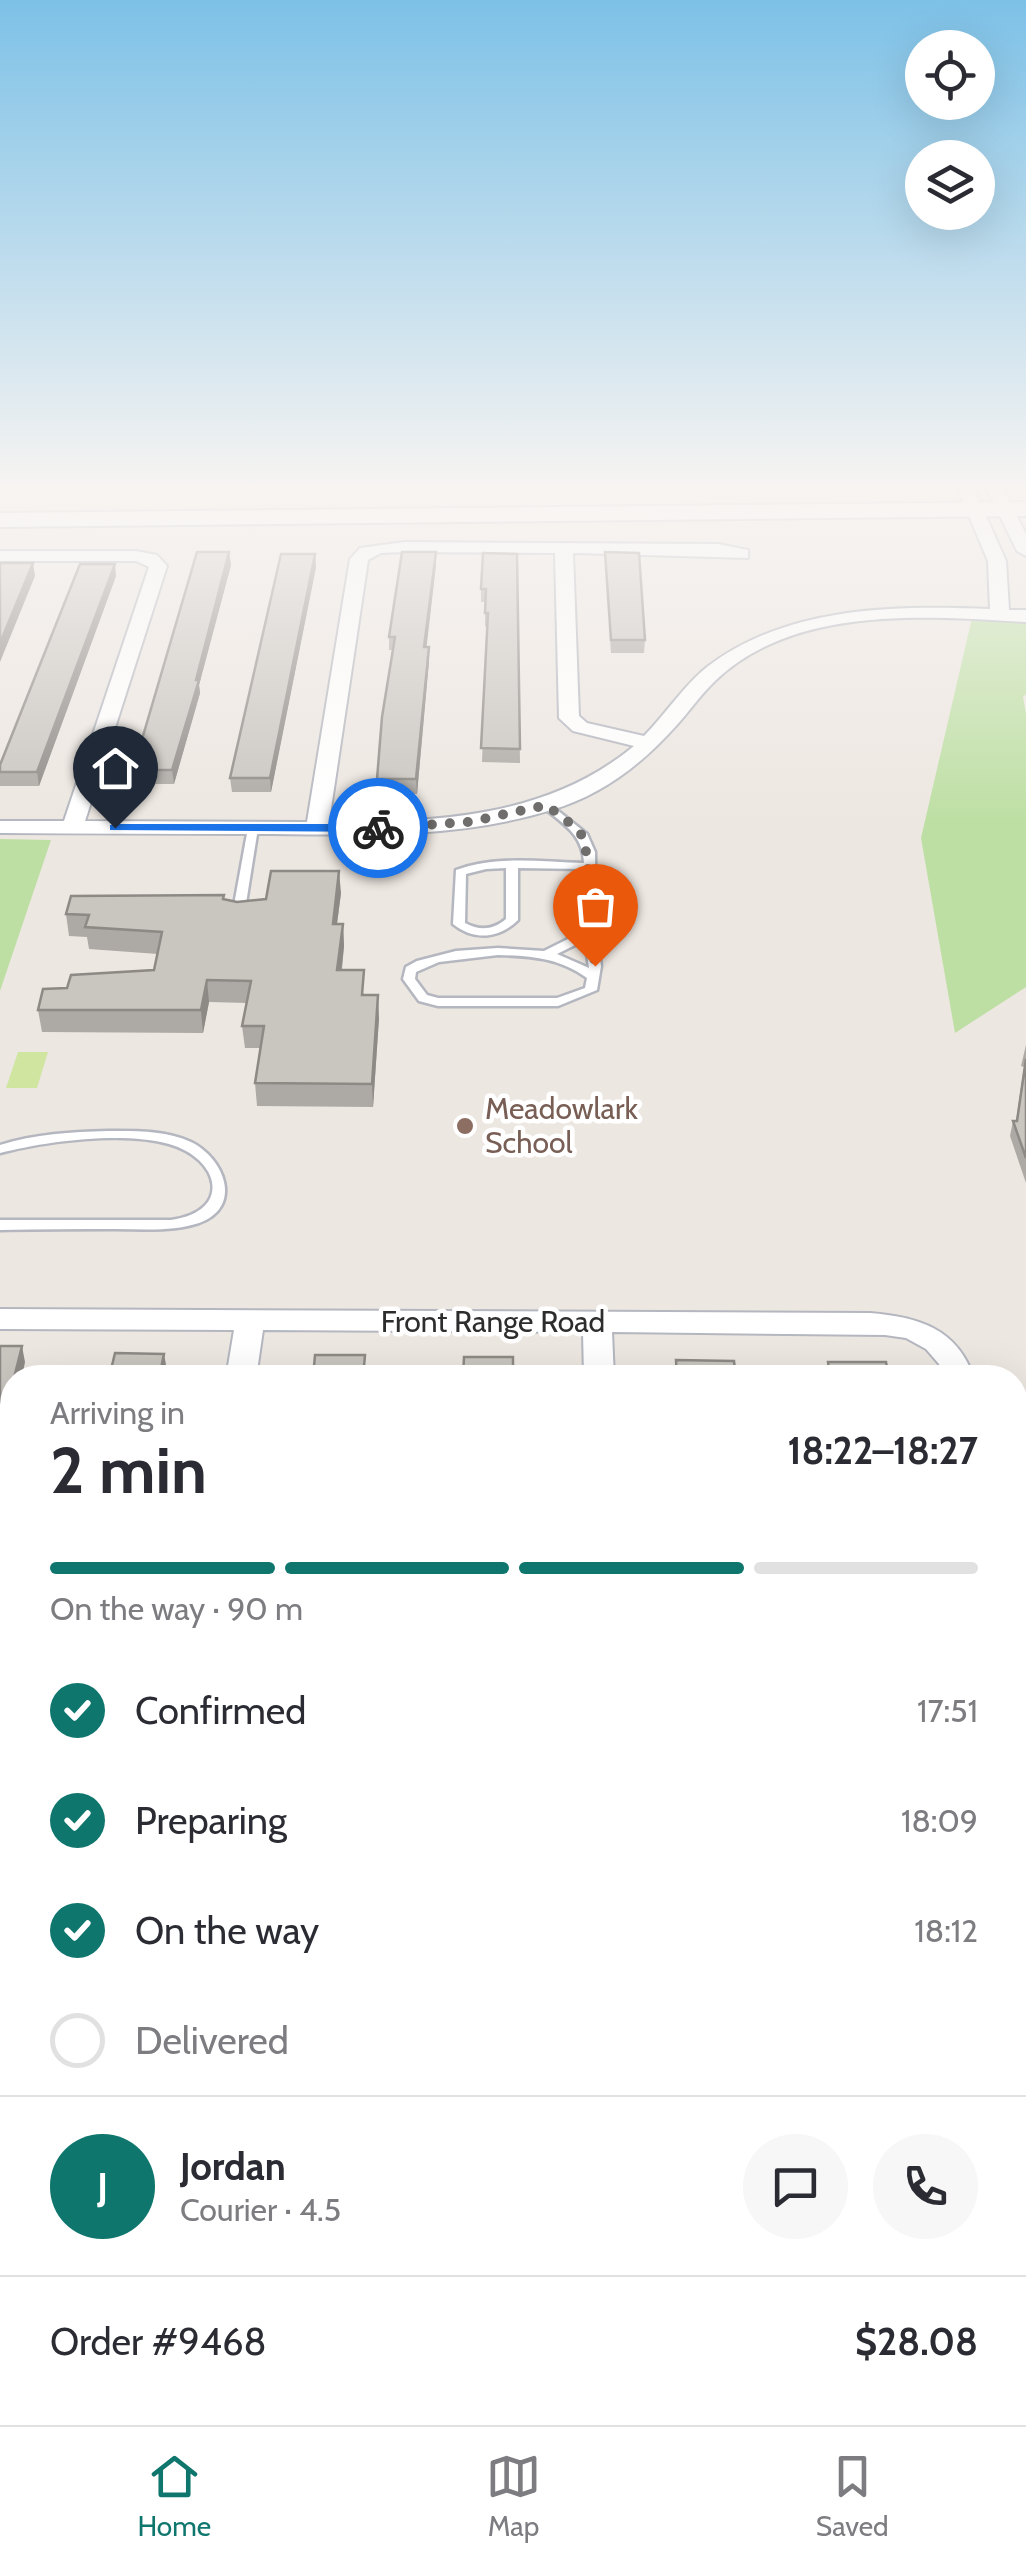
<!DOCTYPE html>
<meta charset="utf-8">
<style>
:root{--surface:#fff;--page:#f7f7f7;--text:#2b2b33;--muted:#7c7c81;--line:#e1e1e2;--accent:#0f766e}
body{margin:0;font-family:Cabin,sans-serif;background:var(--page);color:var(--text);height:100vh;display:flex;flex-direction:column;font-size:38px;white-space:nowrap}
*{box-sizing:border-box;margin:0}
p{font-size:32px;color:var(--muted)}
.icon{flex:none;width:55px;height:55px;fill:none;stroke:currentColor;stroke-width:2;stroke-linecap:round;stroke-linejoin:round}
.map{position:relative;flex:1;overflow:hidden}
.side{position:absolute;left:0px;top:1365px;width:1028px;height:1060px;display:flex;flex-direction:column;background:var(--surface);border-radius:40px 40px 0 0;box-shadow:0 10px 40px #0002}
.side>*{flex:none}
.tools{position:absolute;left:905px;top:30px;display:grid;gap:20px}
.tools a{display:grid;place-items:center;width:90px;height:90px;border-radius:50%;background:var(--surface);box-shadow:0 10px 40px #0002;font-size:50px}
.pin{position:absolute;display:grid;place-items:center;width:85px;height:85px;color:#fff;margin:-102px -42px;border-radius:50% 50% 50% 0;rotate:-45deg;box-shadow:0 0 10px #0007}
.pin .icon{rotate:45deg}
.courier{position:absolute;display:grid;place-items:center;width:100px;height:100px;margin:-50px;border:8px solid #1a73e8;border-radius:50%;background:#fff;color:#222;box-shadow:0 2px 12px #0007}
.overview em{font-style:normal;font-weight:700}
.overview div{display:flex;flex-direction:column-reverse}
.overview{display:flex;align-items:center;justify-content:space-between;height:170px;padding:0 50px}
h1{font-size:65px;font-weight:700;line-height:75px}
.bar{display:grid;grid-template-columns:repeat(4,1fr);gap:15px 10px;align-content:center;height:120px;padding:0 50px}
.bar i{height:12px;border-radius:8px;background:var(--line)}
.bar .on{background:var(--accent)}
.bar p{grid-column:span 4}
.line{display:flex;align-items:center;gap:25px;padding:0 50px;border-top:2px solid var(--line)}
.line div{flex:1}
.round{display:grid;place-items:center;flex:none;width:105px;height:105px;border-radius:52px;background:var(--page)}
ol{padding:0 50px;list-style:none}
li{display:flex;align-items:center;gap:30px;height:110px}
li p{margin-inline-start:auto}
li .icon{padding:10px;border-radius:50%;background:var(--accent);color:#fff;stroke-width:4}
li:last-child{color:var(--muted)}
li i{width:55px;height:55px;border:5px solid var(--line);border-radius:50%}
.tabs{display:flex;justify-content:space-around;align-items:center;height:140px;border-top:2px solid var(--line);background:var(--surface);font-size:28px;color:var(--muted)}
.tabs a{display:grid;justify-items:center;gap:5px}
.tabs .on{color:var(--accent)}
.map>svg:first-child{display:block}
.green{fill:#bddfa3}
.pitch{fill:#cfe5a0}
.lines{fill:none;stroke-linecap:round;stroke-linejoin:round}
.lane-casing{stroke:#b4b7bf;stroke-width:5}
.street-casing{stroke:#b4b7bf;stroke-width:4}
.secondary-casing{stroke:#b4b7bf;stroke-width:4}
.lane{fill:#fff;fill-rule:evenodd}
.street{fill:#fff;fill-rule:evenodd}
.secondary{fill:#fff;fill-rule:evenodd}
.wall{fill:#ada9a4}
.shaded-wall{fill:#8d8a86}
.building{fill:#c9c5bf;stroke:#8d8a86;stroke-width:2.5}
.route{fill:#1a73e8}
.done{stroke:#706e6c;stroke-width:10;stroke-dasharray:0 18}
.education-dot{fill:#8d6e63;stroke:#fff;stroke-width:4}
.labels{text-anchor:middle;stroke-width:9;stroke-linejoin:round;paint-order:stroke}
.education-label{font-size:30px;fill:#785e54;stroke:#fff;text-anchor:start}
.street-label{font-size:30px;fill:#2d2d2d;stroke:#fff}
</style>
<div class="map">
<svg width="1026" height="2425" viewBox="0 0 1026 2425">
<rect width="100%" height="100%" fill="#ede7e1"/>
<!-- green -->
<g class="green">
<path d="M972,618L1026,621V694L1023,697L1026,714V987L955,1033L921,838Z"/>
<path d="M0,839L51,840L0,991Z"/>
<path d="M305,2412L504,2413L500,2425H0V2419Z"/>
</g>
<!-- pitch -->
<path class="pitch" d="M18,1052H48L37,1088H6Z"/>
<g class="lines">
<!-- lane casing -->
<g class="lane-casing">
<g id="lane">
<path d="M547,802L587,834L595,852L596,933L601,966L597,990L558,1006H438L419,1001L403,979L406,967L417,961L456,951L498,948L544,951L584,931V869L518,868V920C499,939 474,941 453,924L456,870C496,855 542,862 584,863C583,834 563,824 543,807V803ZM506,868V919C493,930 480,931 465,923L466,874L486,869ZM585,940L589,968L557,954ZM498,955C532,956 559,958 587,978L585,988L557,998H438L427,995L415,979L416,972L439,962Z"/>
<path d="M253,825L258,828L244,916L238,919L232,916L248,828Z"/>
<path d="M108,1131C135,1131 165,1130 191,1142C224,1158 244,1207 199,1223C171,1232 144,1229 115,1229C77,1229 38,1229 0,1230V1220H171C234,1211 219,1158 169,1144C123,1131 46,1141 0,1153V1145C35,1134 71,1132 108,1131Z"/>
</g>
</g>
<!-- street casing -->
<g class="street-casing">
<g id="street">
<path d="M956,485H972L1006,561L1009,610H1026V622C925,616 794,605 715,681C700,695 689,712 675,727C641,765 600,796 551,810C461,838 366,835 273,834C182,834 91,834 0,833V821H64L149,567L136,561H0V551H136L157,555L167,566L85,821L307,822L350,559L360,548L404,542L718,544L748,550V558L573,553L579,716L587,723L644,736C666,714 683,686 707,667C787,606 894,605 990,609L988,561ZM404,552L555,553L559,718L573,731L634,746C547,818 437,822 329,822L368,560L381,553Z"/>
<path d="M985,485H1001L1026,534V556L1017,551Z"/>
<path d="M0,1309L870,1313C918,1317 957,1328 974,1378H944L939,1364L926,1349L906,1338L885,1335L612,1332L614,1378H584L583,1332L263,1330L256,1378H226L234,1330L0,1329Z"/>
<path d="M1015,1623L1026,1627V1702L1015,1699Z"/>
</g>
</g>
<!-- secondary casing -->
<g class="secondary-casing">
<path id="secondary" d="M1026,502V516L0,527V513Z"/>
</g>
<!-- lane -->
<use href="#lane" class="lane"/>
<!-- street -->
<use href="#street" class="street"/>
<!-- secondary -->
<use href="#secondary" class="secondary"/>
</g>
<!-- wall -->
<g class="wall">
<path d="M229,552L231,565L199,685L200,693L174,784H135L133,770Z"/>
<path d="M436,552V565L426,647L429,661L417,794L377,793V779L393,650H389V637Z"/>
<path d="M605,552L645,640L644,653H611Z"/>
<path d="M315,554L316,567L271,792H232L230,778Z"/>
<path d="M517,554L520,763L482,762L487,627L485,626V602H481V589Z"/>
<path d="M116,576L39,786H0V765Z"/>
<path d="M341,893L337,924H343L344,946L342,970L365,995L379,1018L373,1107L257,1106L255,1083L260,1048H245L242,1026L247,1003L209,1002L203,1033L42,1032L38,1010L67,988L154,970L158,954L89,949L87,937L69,936L66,914L224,899L237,902Z"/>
<path d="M1026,1045V1183L1010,1136L1013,1121H1016L1024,1067L1021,1066Z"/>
<path d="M12,1830V1911H0V1872Z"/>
<rect x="0" y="1935" width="12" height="86"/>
<path d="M12,2045V2138L0,2197Z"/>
</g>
<!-- shaded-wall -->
<g class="shaded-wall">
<path d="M229,552L231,565L199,685L200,693L174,784L172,770Z"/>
<path d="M436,552V565L425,660L424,647Z"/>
<path d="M315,554L316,567L271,792L270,778Z"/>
<path d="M33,563L35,576L0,662V643Z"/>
<path d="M115,564L116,576L39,786L37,772Z"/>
<path d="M429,647V661L417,794L416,779Z"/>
<path d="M339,871L341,893L334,946L333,924Z"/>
<path d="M343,924L344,946L339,992L337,970Z"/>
<path d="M207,980L209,1002L203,1033L201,1010Z"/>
<path d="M378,995L379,1018L373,1107L372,1084Z"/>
<path d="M22,1346L25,1362L22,1378H14Z"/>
<path d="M164,1354L167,1370L165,1378H159Z"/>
<path d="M12,1383V1413L0,1462V1431Z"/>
<path d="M7,2123L12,2138L0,2197V2157Z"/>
</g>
<!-- building -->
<g class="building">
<path d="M197,552H229L196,680H199L172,770H133Z"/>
<path d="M402,552H436L424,647H429L416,779H377L382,717L395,637H389Z"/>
<path d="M605,552L639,553L645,640H611Z"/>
<path d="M483,553L517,554L520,749L481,748L488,613H485L486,589H481Z"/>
<path d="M281,554H315L270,778H230Z"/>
<path d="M0,563H33L0,643Z"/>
<path d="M80,564H115L37,772H0V765Z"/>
<path d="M271,871H339L333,924H343L337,970H364L362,995H378L372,1084L255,1083L264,1026H242L251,981L207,980L201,1010H38L43,989L67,988L71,975L154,970L162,932L85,927L89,915L66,914L71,896L224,895L223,899L237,902L266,899Z"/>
<path d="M1026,1059V1158L1013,1121H1017Z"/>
<path d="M0,1346H22L14,1378H12L0,1431Z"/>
<path d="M115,1353L164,1354L159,1378H109Z"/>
<path d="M315,1355H365L363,1378H313Z"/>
<path d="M464,1357H513V1378H463Z"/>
<path d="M676,1360L734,1361L736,1378H677Z"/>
<path d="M828,1362H886L889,1378H830Z"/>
<path d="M10,1830H12V1896H0V1872Z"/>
<rect x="0" y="1935" width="12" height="71"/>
<path d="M0,2045H12V2123H7L0,2157Z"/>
</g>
<!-- sky -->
<linearGradient id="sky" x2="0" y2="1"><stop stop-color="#7dc1e7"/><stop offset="0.59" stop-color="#f7f4f2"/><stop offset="1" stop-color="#f7f4f2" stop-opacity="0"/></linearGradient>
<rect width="1026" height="824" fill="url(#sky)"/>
<!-- route -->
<path class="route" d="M115,824H378L384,828L378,832L110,830V825Z"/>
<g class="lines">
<!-- done -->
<path class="done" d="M378,828L469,822L547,805C558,815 575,825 583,837C588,846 593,946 595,966"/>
</g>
<!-- markers -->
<circle class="education-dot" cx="465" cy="1126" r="10"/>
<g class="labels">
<!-- education labels -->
<g class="education-label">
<text x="485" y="1119">Meadowlark<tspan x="485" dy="34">School</tspan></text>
</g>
<!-- street labels -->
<g class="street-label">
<text x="493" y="1332">Front Range Road</text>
</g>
</g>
</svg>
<div class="tools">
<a><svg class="icon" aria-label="locate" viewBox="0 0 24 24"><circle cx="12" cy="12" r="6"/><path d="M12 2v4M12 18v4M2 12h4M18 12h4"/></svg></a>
<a><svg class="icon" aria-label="layers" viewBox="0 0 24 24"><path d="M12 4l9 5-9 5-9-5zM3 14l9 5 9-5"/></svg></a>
</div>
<div class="pin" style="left:595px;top:966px;background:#ea580c"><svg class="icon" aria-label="bag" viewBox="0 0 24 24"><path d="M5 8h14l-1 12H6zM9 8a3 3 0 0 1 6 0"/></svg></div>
<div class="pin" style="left:115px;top:828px;background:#1f2937"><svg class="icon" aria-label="home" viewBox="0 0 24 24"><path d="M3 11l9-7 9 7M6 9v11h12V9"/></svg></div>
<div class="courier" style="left:378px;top:828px"><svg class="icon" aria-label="bike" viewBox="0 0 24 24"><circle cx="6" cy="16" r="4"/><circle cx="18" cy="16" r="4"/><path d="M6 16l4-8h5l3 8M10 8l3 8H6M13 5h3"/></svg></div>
<section class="side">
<div class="overview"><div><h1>2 min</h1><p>Arriving in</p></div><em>18:22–18:27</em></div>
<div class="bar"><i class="on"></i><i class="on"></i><i class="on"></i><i></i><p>On the way · 90 m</p></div>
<ol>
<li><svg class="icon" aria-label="check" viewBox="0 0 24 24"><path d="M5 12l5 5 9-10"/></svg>Confirmed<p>17:51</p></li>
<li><svg class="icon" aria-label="check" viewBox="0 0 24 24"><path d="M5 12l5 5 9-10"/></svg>Preparing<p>18:09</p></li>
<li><svg class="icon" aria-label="check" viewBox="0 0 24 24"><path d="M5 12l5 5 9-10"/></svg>On the way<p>18:12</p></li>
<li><i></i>Delivered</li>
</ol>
<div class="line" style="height:180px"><b class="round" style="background:var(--accent);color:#fff">J</b><div><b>Jordan</b><p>Courier · 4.5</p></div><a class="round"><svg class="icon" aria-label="chat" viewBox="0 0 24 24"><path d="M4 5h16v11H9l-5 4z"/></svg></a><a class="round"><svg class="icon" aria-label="phone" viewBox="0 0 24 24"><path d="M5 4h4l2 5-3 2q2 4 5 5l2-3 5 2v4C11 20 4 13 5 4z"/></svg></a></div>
<div class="line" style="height:130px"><div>Order #9468</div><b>$28.08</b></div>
</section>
</div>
<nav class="tabs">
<a class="on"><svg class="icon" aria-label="home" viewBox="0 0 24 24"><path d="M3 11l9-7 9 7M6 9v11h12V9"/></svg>Home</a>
<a><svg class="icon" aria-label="map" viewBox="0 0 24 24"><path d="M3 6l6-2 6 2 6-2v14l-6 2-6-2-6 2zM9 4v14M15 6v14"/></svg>Map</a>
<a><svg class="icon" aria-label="saved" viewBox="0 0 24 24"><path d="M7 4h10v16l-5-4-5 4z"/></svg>Saved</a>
</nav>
